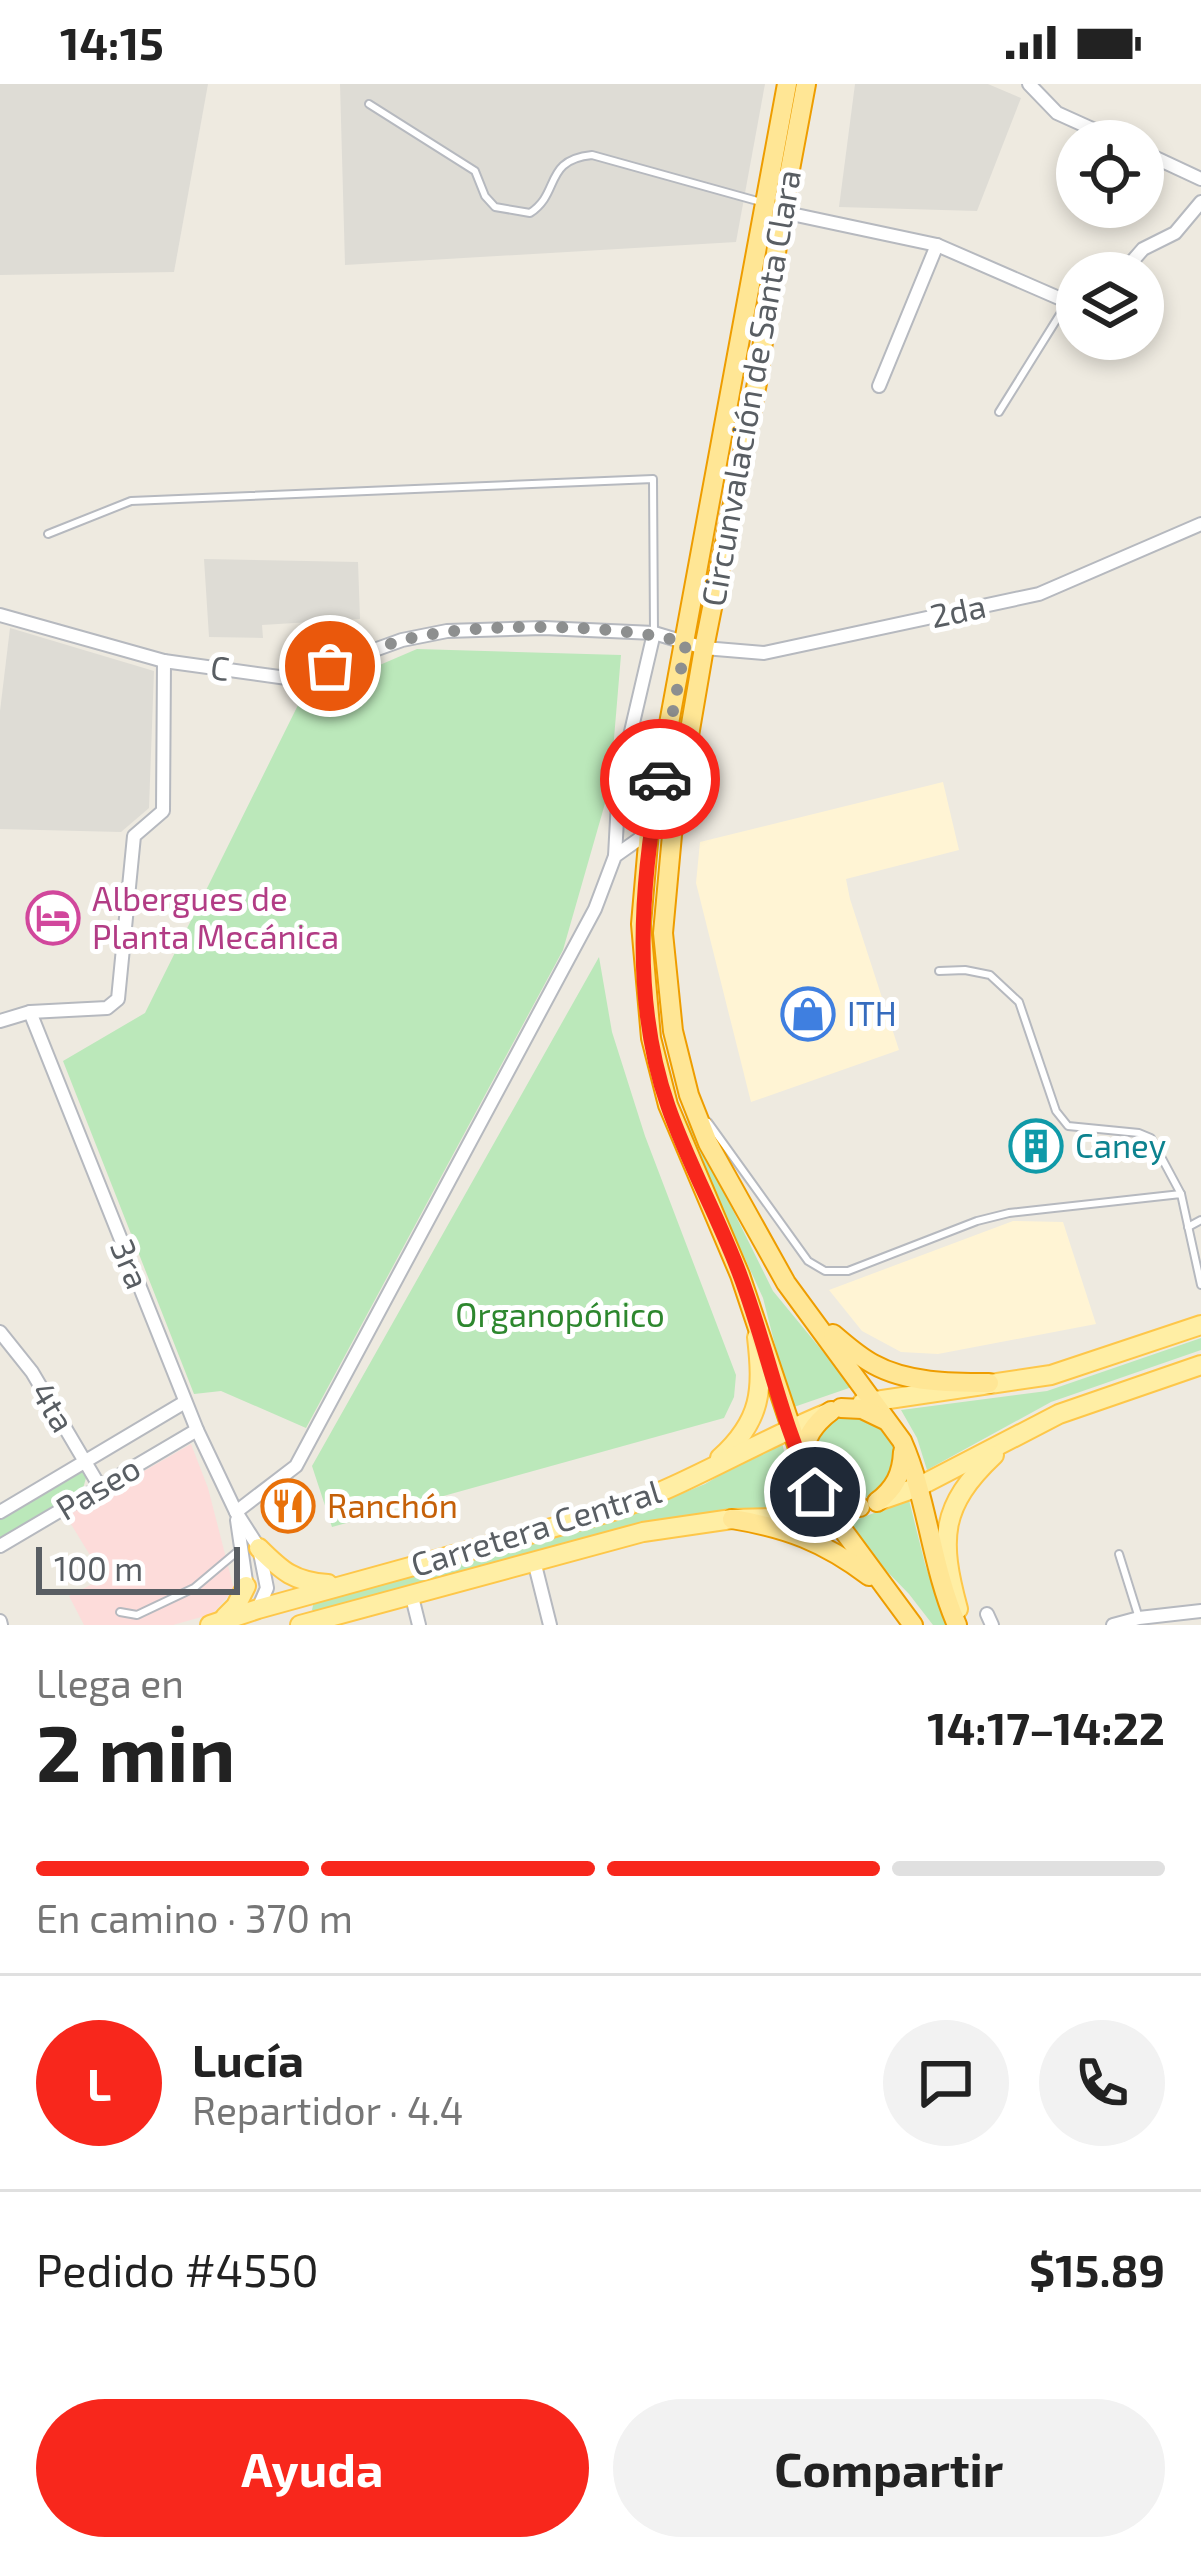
<!DOCTYPE html>
<html lang="es">
<meta charset="utf-8">
<style>
:root{--surface:#fff;--page:#f2f2f2;--text:#222;--muted:#767676;--line:#e0e0e0;--accent:#f8271c}
body{margin:0;font-family:"Exo 2",sans-serif;background:var(--page);color:var(--text);height:100vh;display:flex;flex-direction:column;font-size:45px;white-space:nowrap}
*{box-sizing:border-box;margin:0}
p{font-size:39px;color:var(--muted)}
.icon{flex:none;width:66px;height:66px;fill:none;stroke:currentColor;stroke-width:2;stroke-linecap:round;stroke-linejoin:round}
.map{position:relative;height:1541px;overflow:hidden}
.sheet{display:flex;flex-direction:column;background:var(--surface);flex:1}
.sheet>*{flex:none}
.tools{position:absolute;left:1056px;top:36px;display:grid;gap:24px}
.tools a{display:grid;place-items:center;width:108px;height:108px;border-radius:50%;background:var(--surface);box-shadow:0 6px 18px #0003;font-size:60px}
.scale{position:absolute;left:36px;bottom:30px;width:204px;box-sizing:border-box;padding-left:12px;border:6px solid #595e63;border-top:0;font-size:33px;line-height:42px;white-space:nowrap;color:#595e63;-webkit-text-stroke:9px #fff;paint-order:stroke}
.pin{position:absolute;display:grid;place-items:center;width:102px;height:102px;color:#fff;margin:-51px;border:6px solid #fff;border-radius:50%;box-shadow:0 3px 12px #0007}
.courier{position:absolute;display:grid;place-items:center;width:120px;height:120px;margin:-60px;border:9px solid #f8271c;border-radius:50%;background:#fff;color:#222;box-shadow:0 3px 15px #0007}
.head em{font-style:normal;font-weight:700}
.head div{display:flex;flex-direction:column-reverse}
.head{display:flex;align-items:center;justify-content:space-between;height:204px;padding:0 36px}
h1{font-size:78px;font-weight:700;line-height:90px}
.bar{display:grid;grid-template-columns:repeat(4,1fr);gap:18px 12px;align-content:center;height:144px;padding:0 36px}
.bar i{height:15px;border-radius:9px;background:var(--line)}
.bar .active{background:var(--accent)}
.bar p{grid-column:span 4}
.line{display:flex;align-items:center;gap:30px;padding:0 36px;border-top:3px solid var(--line)}
.line div{flex:1}
.round{display:grid;place-items:center;flex:none;width:126px;height:126px;border-radius:63px;background:var(--page)}
.button{display:flex;gap:24px;margin-top:auto;padding:24px 36px}
.button a{flex:1;height:138px;border-radius:72px;background:var(--accent);color:#fff;font-size:48px;font-weight:700;line-height:138px;text-align:center}
.button a+a{background:var(--page);color:var(--text)}
.status{display:flex;justify-content:space-between;align-items:center;height:84px;padding:0 60px;background:var(--surface);direction:ltr}
.status svg{height:33px;fill:currentColor}
.map>svg:first-child{display:block}
.commercial{fill:#fff4d4}
.industrial{fill:#dedcd5}
.medical{fill:#fddcda}
.green{fill:#bbe8ba}
.lines{fill:none;stroke-linecap:round;stroke-linejoin:round}
.service-casing{stroke:#b6b9bf;stroke-width:10}
.minor-casing{stroke:#b6b9bf;stroke-width:16}
.primary-casing{stroke:#fec749;stroke-width:22}
.trunk-casing{stroke:#ee9d00;stroke-width:22}
.service{stroke:#fff;stroke-width:6}
.minor{stroke:#fff;stroke-width:12}
.primary{stroke:#ffeea4;stroke-width:18}
.trunk{stroke:#ffe695;stroke-width:18}
.done{stroke:#8d8f8f;stroke-width:12;stroke-dasharray:0 21.6}
.route{stroke:#f8271c;stroke-width:15}
.labels{text-anchor:middle;stroke-width:10;stroke-linejoin:round;paint-order:stroke}
.street-label{font-size:33px;fill:#595e63;stroke:#fff}
.hotel-label{font-size:33px;fill:#b23c85;stroke:#fff;text-anchor:start}
.shop-label{font-size:33px;fill:#366cbe;stroke:#fff;text-anchor:start}
.culture-label{font-size:33px;fill:#0d838f;stroke:#fff;text-anchor:start}
.park-label{font-size:33px;fill:#2d872e;stroke:#fff}
.food-label{font-size:33px;fill:#c56008;stroke:#fff;text-anchor:start}
</style>
<div class="status"><b>14:15</b><svg viewBox="0 0 49 12"><path d="M0 12V9h3v3zM5 12V6h3v6zM10 12V3h3v9zM15 12V0h3v12zM26 1h20v11H26zM47 4h2v5h-2z"/></svg></div>
<div class="map">
<svg width="1201" height="1541" viewBox="0 0 1201 1541">
<rect width="100%" height="100%" fill="#eeeae0"/>
<!-- commercial -->
<g class="commercial">
<path d="M943,698L959,766L846,795L850,815L899,966L751,1018L696,799L700,758Z"/>
<path d="M1013,1137L1063,1138L1096,1240L938,1270L901,1268L862,1247L829,1206Z"/>
</g>
<!-- industrial -->
<g class="industrial">
<path d="M0,0H208L174,188L0,191Z"/>
<path d="M340,0H765L736,158L345,181Z"/>
<path d="M855,0H988L1021,14L977,127L839,123Z"/>
<path d="M204,475L358,478L360,535L262,541L263,554L209,553Z"/>
<path d="M10,544L154,587L149,724L121,748L0,745V627Z"/>
</g>
<!-- medical -->
<path class="medical" d="M191,1360L208,1404L234,1505L212,1530L173,1541H84L69,1512L104,1494L66,1432Z"/>
<!-- green -->
<g class="green">
<path d="M417,565L621,571L610,702L563,866L306,1344L221,1307L194,1310L63,977L145,929L305,607L354,592Z"/>
<path d="M599,873L612,948L645,1052L736,1291L734,1313L724,1334L332,1443L312,1382Z"/>
<path d="M685,1029L773,1207L852,1303L791,1324L763,1214L694,1063Z"/>
<path d="M1201,1254V1266L1051,1318L927,1386L917,1354L901,1326L1047,1307Z"/>
<circle cx="853" cy="1374" r="42"/>
<path d="M781,1355L789,1386L811,1423L741,1425L644,1438L317,1529L312,1526L314,1517L642,1426L705,1400Z"/>
<path d="M82,1388L86,1394L82,1408L0,1456V1433Z"/>
<path d="M909,1416L925,1480L946,1541H933L909,1510L842,1441Z"/>
</g>
<g class="lines">
<!-- service casing -->
<g class="service-casing">
<g id="service">
<path d="M369,20L475,87L485,112L495,123L530,129C561,109 543,76 592,71L761,118"/>
<path d="M999,328L1067,219"/>
<path d="M48,450L131,417L653,395L654,548"/>
<path d="M939,887L965,886L990,891L1019,918L1056,1027L1068,1042L1139,1049L1151,1054L1181,1110"/>
<path d="M708,1038L808,1177L825,1187H848L977,1137L1009,1129L1181,1110L1201,1201"/>
<path d="M1188,1143L1201,1136"/>
<path d="M1119,1470L1139,1534"/>
<path d="M120,1528L137,1531L194,1504L238,1467"/>
</g>
</g>
<!-- minor casing -->
<g class="minor-casing">
<g id="minor">
<path d="M1029,0L1057,29L1119,57"/>
<path d="M1143,68L1201,95"/>
<path d="M782,128L937,161L1068,218H1077"/>
<path d="M1122,189L1143,165L1175,149L1201,118"/>
<path d="M879,302L937,161"/>
<path d="M0,531L164,577L294,595L402,556L447,547L544,544L654,549L704,564L764,569L1039,510L1201,440"/>
<path d="M615,772L619,699L654,549"/>
<path d="M30,928L197,1346L236,1428L259,1464L267,1504L258,1525"/>
<path d="M0,937L30,928L107,924L118,915L134,752L163,727L164,577"/>
<path d="M0,1248L32,1288L100,1403"/>
<path d="M0,1428L185,1318"/>
<path d="M236,1428L296,1382L595,825L615,772L649,748"/>
<path d="M237,1436L247,1504"/>
<path d="M0,1462L197,1346"/>
<path d="M534,1477L550,1541"/>
<path d="M412,1513L419,1541"/>
<path d="M987,1530L992,1541"/>
<path d="M0,1537L1,1541"/>
<path d="M1113,1541L1139,1534L1201,1527"/>
</g>
</g>
<!-- primary casing -->
<g class="primary-casing">
<g id="primary">
<path d="M862,1319L1051,1291L1201,1241"/>
<path d="M720,1374C762,1336 763,1306 757,1253"/>
<path d="M878,1417L918,1403L1059,1330L1201,1281"/>
<path d="M259,1464C282,1487 294,1498 328,1500"/>
<path d="M958,1525C939,1455 940,1422 994,1371"/>
<path d="M225,1533L236,1522L246,1502"/>
<path d="M210,1541L258,1525L613,1427C688,1400 756,1358 830,1328"/>
<path d="M300,1541L643,1448L732,1435L810,1433L840,1427"/>
</g>
</g>
<!-- trunk casing -->
<g class="trunk-casing">
<g id="trunk">
<path d="M787,0L649,748L641,840L651,954L668,1021L740,1191L808,1394L823,1419L913,1541"/>
<path d="M806,0L782,128L757,299L704,564L672,751L663,849L673,947L689,1011L708,1059L786,1199L902,1357C928,1416 931,1482 957,1541"/>
<path d="M833,1250C845,1260 858,1272 873,1280C907,1299 951,1299 989,1299"/>
<path d="M841,1324L862,1325L885,1336"/>
<path d="M803,1376C804,1354 814,1340 831,1327"/>
<path d="M822,1411L840,1421L860,1423"/>
<path d="M877,1418C895,1404 902,1390 903,1368"/>
<path d="M732,1435C787,1444 824,1458 869,1492"/>
</g>
</g>
<!-- service -->
<use href="#service" class="service"/>
<!-- minor -->
<use href="#minor" class="minor"/>
<!-- primary -->
<use href="#primary" class="primary"/>
<!-- trunk -->
<use href="#trunk" class="trunk"/>
</g>
<g class="lines">
<!-- done -->
<path class="done" d="M330,582C353,574 376,564 400,557C468,537 619,539 686,559L660,695"/>
<!-- route -->
<path class="route" d="M660,695C640,800 632,919 668,1022C688,1080 719,1134 740,1191C767,1262 781,1340 815,1408"/>
</g>
<!-- icons -->
<defs>
<g id="hotel-ring" transform="scale(2.7)"><circle r="9.5" fill="#fff" stroke="#d1479c" stroke-width="1.5"/><path d="M-6-4.5h1.5V1H6V5H4.5V3h-9V5H-6ZM-4 0a1.8 1.8 0 1 1 3.6 0ZM.5 0V-2.5h3Q6-2.5 6 0Z" fill="#d1479c"/></g>
<g id="shop-ring" transform="scale(2.7)"><circle r="9.5" fill="#fff" stroke="#3f7fe0" stroke-width="1.5"/><path d="M-5-2.5h2.3a2.7 3.5 0 0 1 5.4 0H5L5.5 6h-11ZM-1.5-2.5h3a1.5 2.3 0 0 0-3 0Z" fill="#3f7fe0"/></g>
<g id="building-ring" transform="scale(2.7)"><circle r="9.5" fill="#fff" stroke="#0f9aa8" stroke-width="1.5"/><path d="M-4-6H4V6H1V3H-1V6H-4ZM-2.5-4.3h1.7v1.8h-1.7ZM.8-4.3h1.7v1.8H.8ZM-2.5-1h1.7V.8h-1.7ZM.8-1h1.7V.8H.8Z" fill="#0f9aa8"/></g>
<g id="restaurant-ring" transform="scale(2.7)"><circle r="9.5" fill="#fff" stroke="#e8710a" stroke-width="1.5"/><path d="M-5-6h1v4h1v-4h1v4h1v-4h1v5L-1.5 .5V6h-2V.5L-5-1ZM5-6V6H3V1.5H1.5Q1.5-4 5-6Z" fill="#e8710a"/></g>
</defs>
<g fill-rule="evenodd">
<use href="#hotel-ring" x="53" y="834"/>
<use href="#shop-ring" x="808" y="930"/>
<use href="#building-ring" x="1036" y="1062"/>
<use href="#restaurant-ring" x="288" y="1422"/>
</g>
<g class="labels">
<!-- street labels -->
<g class="street-label">
<text transform="translate(751 304) rotate(-80)" y="12">Circunvalación de Santa Clara</text>
<text transform="translate(958 527) rotate(-12)" y="12">2da</text>
<text transform="translate(220 584) rotate(8)" y="12">C</text>
<text transform="translate(130 1180) rotate(68)" y="12">3ra</text>
<text transform="translate(53 1323) rotate(59)" y="12">4ta</text>
<text transform="translate(98 1404) rotate(-31)" y="12">Paseo</text>
<text transform="translate(536 1444) rotate(-17)" y="12">Carretera Central</text>
</g>
<!-- hotel labels -->
<g class="hotel-label">
<text x="92" y="827">Albergues de<tspan x="92" dy="38">Planta Mecánica</tspan></text>
</g>
<!-- shop labels -->
<g class="shop-label">
<text x="847" y="942">ITH</text>
</g>
<!-- culture labels -->
<g class="culture-label">
<text x="1075" y="1074">Caney</text>
</g>
<!-- park labels -->
<g class="park-label">
<text x="560" y="1243">Organopónico</text>
</g>
<!-- food labels -->
<g class="food-label">
<text x="327" y="1434">Ranchón</text>
</g>
</g>
</svg>
<div class="tools">
<a><svg class="icon" aria-label="locate" viewBox="0 0 24 24"><circle cx="12" cy="12" r="6"/><path d="M12 2v4M12 18v4M2 12h4M18 12h4"/></svg></a>
<a><svg class="icon" aria-label="layers" viewBox="0 0 24 24"><path d="M12 4l9 5-9 5-9-5zM3 14l9 5 9-5"/></svg></a>
</div>
<div class="scale">100 m</div>
<div class="pin" style="left:330px;top:582px;background:#ea580c"><svg class="icon" aria-label="bag" viewBox="0 0 24 24"><path d="M5 8h14l-1 12H6zM9 8a3 3 0 0 1 6 0"/></svg></div>
<div class="pin" style="left:815px;top:1408px;background:#1f2937"><svg class="icon" aria-label="home" viewBox="0 0 24 24"><path d="M3 11l9-7 9 7M6 9v11h12V9"/></svg></div>
<div class="courier" style="left:660px;top:695px"><svg class="icon" aria-label="car" viewBox="0 0 24 24"><path d="M5 17H2v-5l4-1 3-4h7l3 4 3 1v5h-3M9 17h6M6 11h13"/><circle cx="7" cy="17" r="2"/><circle cx="17" cy="17" r="2"/></svg></div>
</div>
<section class="sheet">
<div class="head"><div><h1>2 min</h1><p>Llega en</p></div><em>14:17–14:22</em></div>
<div class="bar"><i class="active"></i><i class="active"></i><i class="active"></i><i></i><p>En camino · 370 m</p></div>
<div class="line" style="height:216px"><b class="round" style="background:var(--accent);color:#fff">L</b><div><b>Lucía</b><p>Repartidor · 4.4</p></div><a class="round"><svg class="icon" aria-label="chat" viewBox="0 0 24 24"><path d="M4 5h16v11H9l-5 4z"/></svg></a><a class="round"><svg class="icon" aria-label="phone" viewBox="0 0 24 24"><path d="M5 4h4l2 5-3 2q2 4 5 5l2-3 5 2v4C11 20 4 13 5 4z"/></svg></a></div>
<div class="line" style="height:156px"><div>Pedido #4550</div><b>$15.89</b></div>
<div class="button"><a>Ayuda</a><a>Compartir</a></div>
</section>
